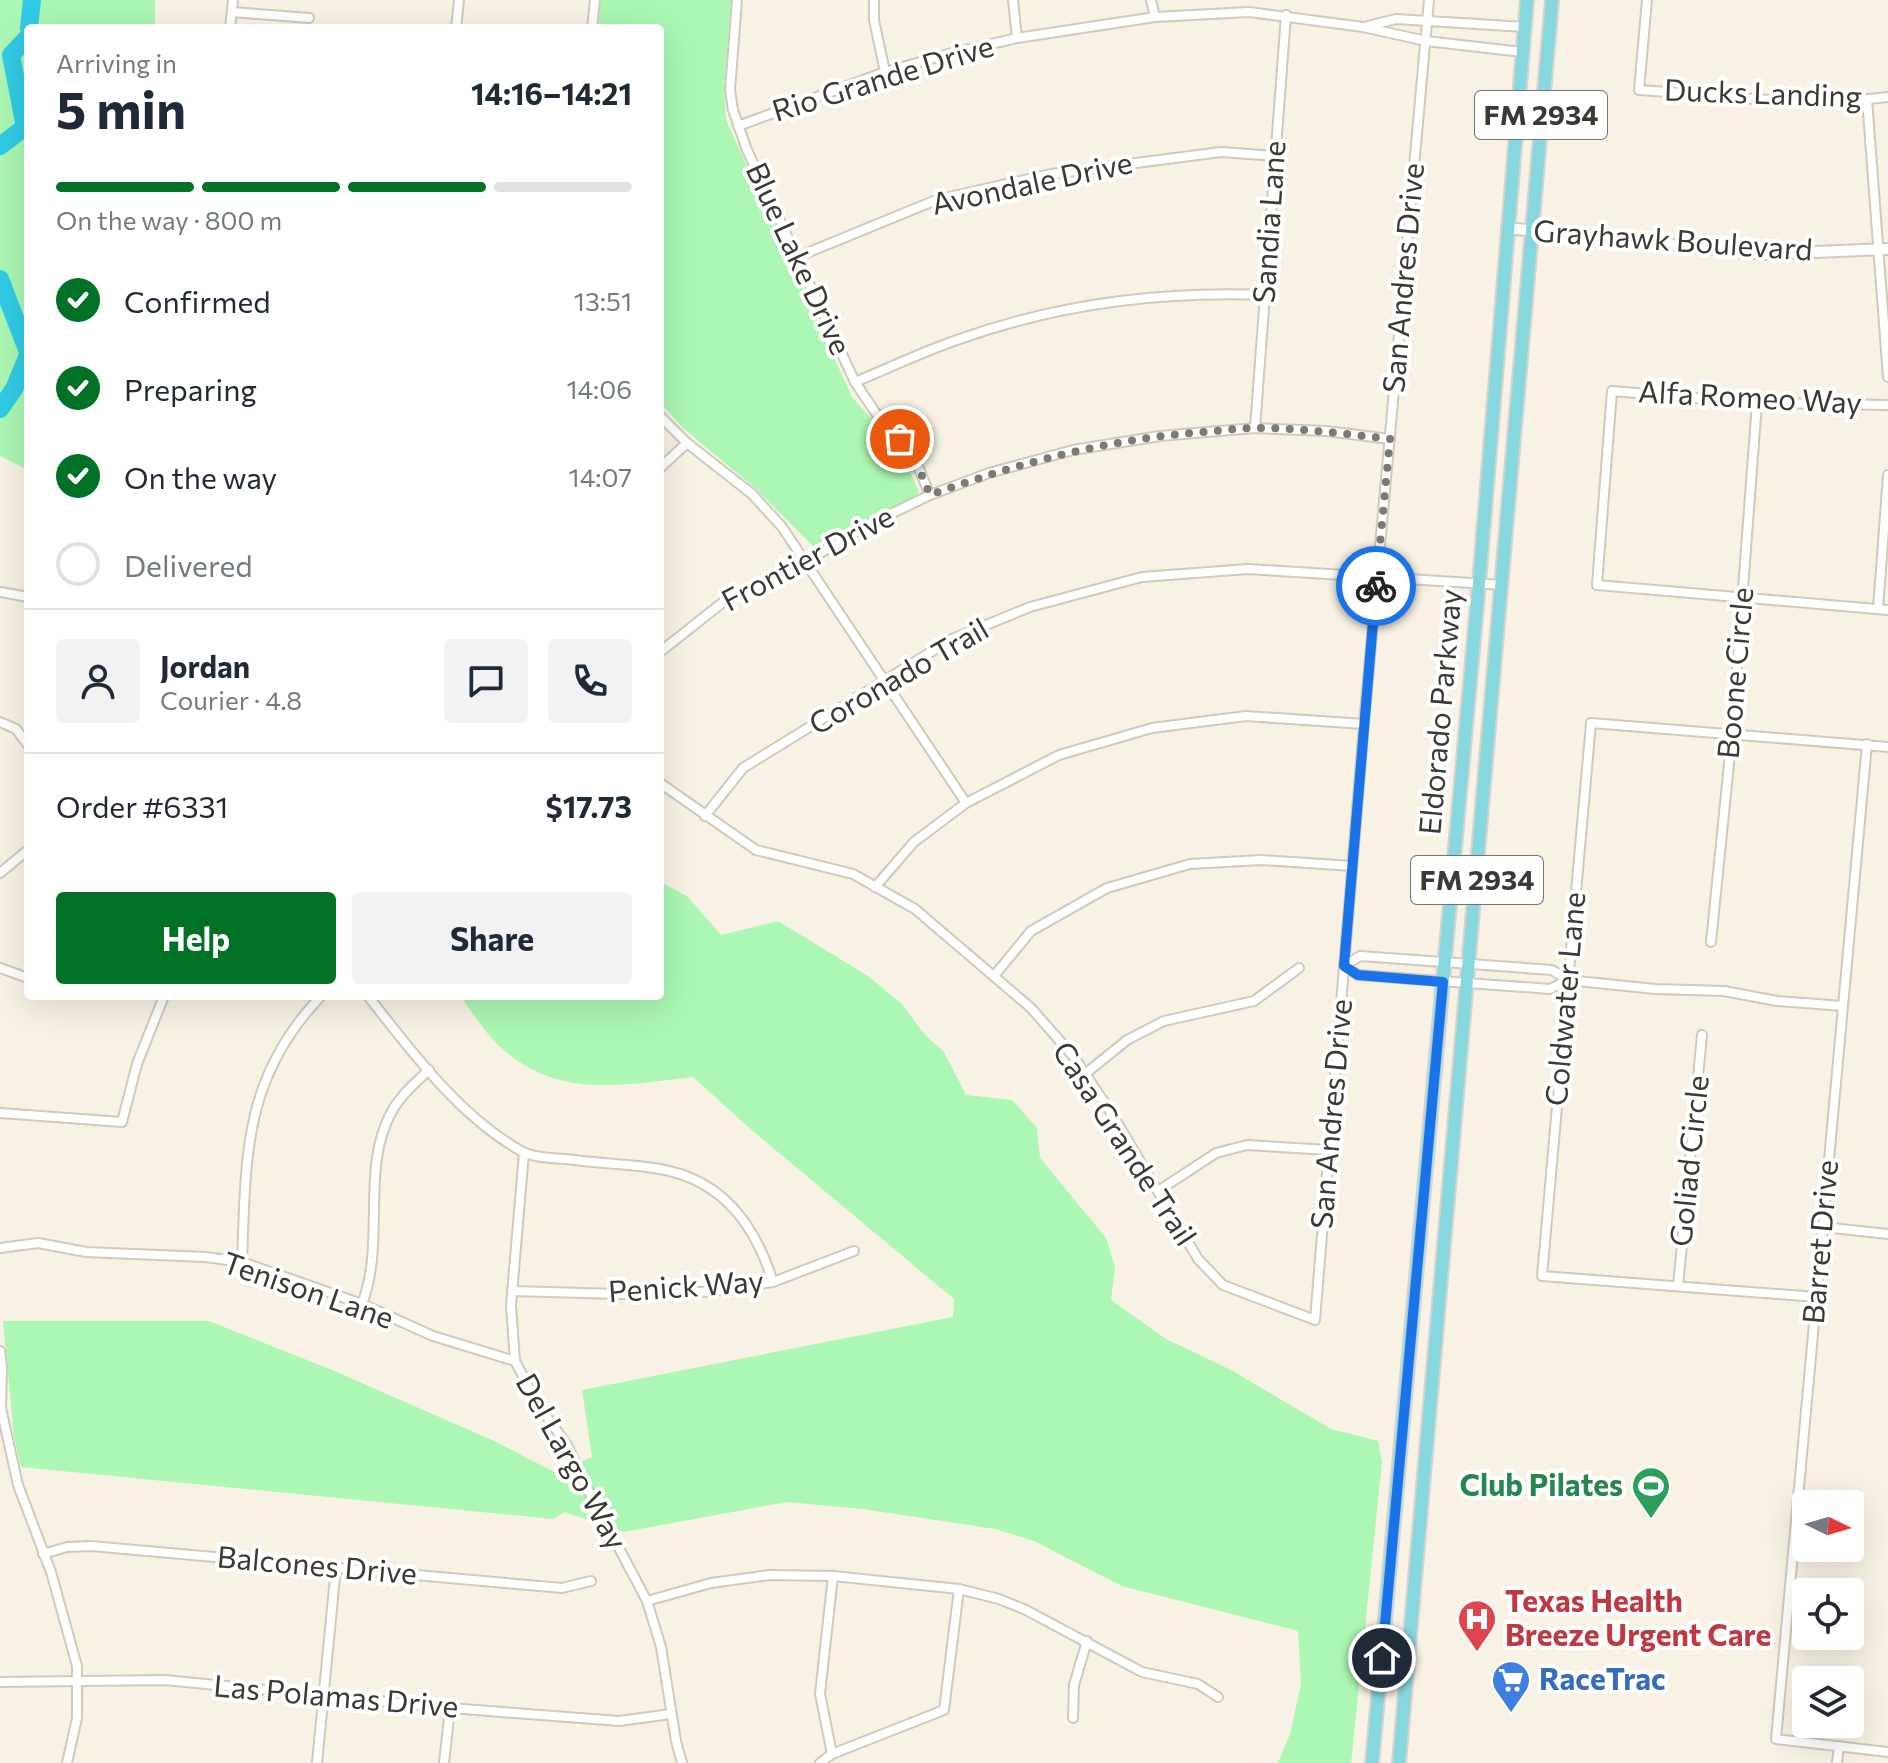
<!DOCTYPE html>
<meta charset="utf-8">
<style>
:root{--surface:#fff;--page:#f2f2f3;--text:#1f2937;--muted:#747a83;--line:#e0e1e3;--accent:#007125}
body{margin:0;font-family:Commissioner,sans-serif;background:var(--page);color:var(--text);height:100vh;display:flex;flex-direction:column;font-size:30px;white-space:nowrap}
*{box-sizing:border-box;margin:0}
p{font-size:26px;color:var(--muted)}
.icon{flex:none;width:44px;height:44px;fill:none;stroke:currentColor;stroke-width:2;stroke-linecap:round;stroke-linejoin:round}
.map{position:relative;flex:1;overflow:hidden}
.panel{position:absolute;left:24px;top:24px;width:640px;height:976px;display:flex;flex-direction:column;background:var(--surface);border-radius:8px;box-shadow:0 8px 32px #0002}
.panel>*{flex:none}
.needle{width:52px;rotate:95deg}
.fabs{position:absolute;left:1792px;top:1490px;display:grid;gap:16px}
.fabs a{display:grid;place-items:center;width:72px;height:72px;border-radius:8px;background:var(--surface);box-shadow:0 8px 32px #0002;font-size:40px}
.pin{position:absolute;display:grid;place-items:center;width:68px;height:68px;color:#fff;margin:-34px;border:4px solid #fff;border-radius:50%;box-shadow:0 2px 8px #0007}
.courier{position:absolute;display:grid;place-items:center;width:80px;height:80px;margin:-40px;border:6px solid #1a73e8;border-radius:50%;background:#fff;color:#222;box-shadow:0 2px 10px #0007}
.head em{font-style:normal;font-weight:700}
.head div{display:flex;flex-direction:column-reverse}
.head{display:flex;align-items:center;justify-content:space-between;height:136px;padding:0 32px}
h1{font-size:52px;font-weight:700;line-height:60px}
.bar{display:grid;grid-template-columns:repeat(4,1fr);gap:12px 8px;align-content:center;height:96px;padding:0 32px}
.bar i{height:10px;border-radius:6px;background:var(--line)}
.bar .on{background:var(--accent)}
.bar p{grid-column:span 4}
.line{display:flex;align-items:center;gap:20px;padding:0 32px;border-top:2px solid var(--line)}
.line div{flex:1}
.round{display:grid;place-items:center;flex:none;width:84px;height:84px;border-radius:8px;background:var(--page)}
ol{padding:0 32px;list-style:none}
li{display:flex;align-items:center;gap:24px;height:88px}
li p{margin-inline-start:auto}
li .icon{padding:8px;border-radius:50%;background:var(--accent);color:#fff;stroke-width:4}
li:last-child{color:var(--muted)}
li i{width:44px;height:44px;border:4px solid var(--line);border-radius:50%}
.primary-button{display:flex;gap:16px;margin-top:auto;padding:16px 32px}
.primary-button a{flex:1;height:92px;border-radius:8px;background:var(--accent);color:#fff;font-size:32px;font-weight:700;line-height:92px;text-align:center}
.primary-button a+a{background:var(--page);color:var(--text)}
.map>svg:first-child{display:block}
.green{fill:#abf7b3}
.lines{fill:none;stroke-linecap:round;stroke-linejoin:round}
.river{stroke:#30cae4;stroke-width:18}
.minor-casing{stroke:#cfcabc;stroke-width:12}
.tertiary-casing{stroke:#cfcabc;stroke-width:14}
.primary-casing{stroke:#d4d3d2;stroke-width:16}
.minor{stroke:#fff;stroke-width:8}
.tertiary{stroke:#fff;stroke-width:10}
.primary{stroke:#87d7df;stroke-width:12}
.done{stroke:#7d7a71;stroke-width:8;stroke-dasharray:0 14.4}
.route{stroke:#1a73e8;stroke-width:10}
.labels{text-anchor:middle;stroke-width:8;stroke-linejoin:round;paint-order:stroke}
.shield{fill:#fff;stroke:#767471;stroke-width:2}
.shield-label{font-size:28px;font-weight:bold;fill:#3b3934}
.street-label{font-size:30px;fill:#3b3934;stroke:#fff}
.leisure-label{font-size:30px;font-weight:bold;fill:#27864d;stroke:#fff;text-anchor:end}
.health-label{font-size:30px;font-weight:bold;fill:#be3a42;stroke:#fff;text-anchor:start}
.shop-label{font-size:30px;font-weight:bold;fill:#366cbe;stroke:#fff;text-anchor:start}
</style>
<div class="map">
<svg width="1888" height="1763" viewBox="0 0 1888 1763">
<rect width="100%" height="100%" fill="#f7f2e3"/>
<!-- green -->
<g class="green">
<path d="M0,0H155V28H28V470L0,456Z"/>
<path d="M601,0H731L724,89L726,120L852,397L903,455L919,492L911,499L813,546L756,489L682,427L660,402V28H598Z"/>
<path d="M660,882L687,896L721,935L778,921L868,976L902,1004L924,1034L944,1052L966,1095L1012,1100L1037,1128L1040,1158L1106,1238L1115,1267L1111,1300L1166,1339L1231,1370L1331,1429L1378,1441L1382,1462L1351,1763H1278L1290,1734L1301,1684L1298,1631L1122,1586L1034,1541L995,1529L863,1509L787,1502L623,1532L565,1512L553,1519L21,1467L14,1436L3,1321H209L332,1370L494,1441L556,1473L592,1457L582,1390L953,1317L954,1299L755,1133L693,1077C622,1085 556,1100 498,1045C484,1031 472,1012 460,996H660Z"/>
</g>
<g class="lines">
<!-- river -->
<g class="river">
<path d="M29,28L32,0"/>
<path d="M0,146L25,127L11,55L28,37"/>
<path d="M0,279L28,352"/>
<path d="M0,409L14,389L28,355"/>
</g>
<!-- minor casing -->
<g class="minor-casing">
<g id="minor">
<path d="M737,0L730,90L733,110L747,150L855,382L875,412L914,457L930,495"/>
<path d="M874,0V20L885,72"/>
<path d="M1013,0L1017,38"/>
<path d="M1151,0L1155,17"/>
<path d="M1647,0L1639,90C1721,95 1806,108 1888,97"/>
<path d="M232,12L309,18"/>
<path d="M1364,27L1396,19L1525,27"/>
<path d="M230,28L233,0"/>
<path d="M456,28L459,0"/>
<path d="M592,28L595,0"/>
<path d="M1867,99L1888,377"/>
<path d="M738,126L885,72L952,53L1017,38L1155,17L1249,12L1363,27L1426,41L1522,52"/>
<path d="M797,257L936,200L1051,174L1221,152L1275,156"/>
<path d="M855,382C889,368 922,352 957,340C1057,304 1159,291 1265,295"/>
<path d="M1888,405L1757,403L1612,391L1597,585L1888,610"/>
<path d="M660,416L687,443L752,494L782,527L966,803"/>
<path d="M1255,428L1286,15"/>
<path d="M660,468L687,443"/>
<path d="M0,592L28,597"/>
<path d="M1878,609L1888,475"/>
<path d="M660,652L727,599L745,590L783,575L870,524L930,495L989,473L1073,450L1160,436L1255,428L1326,431L1390,439"/>
<path d="M0,722L16,729L28,745"/>
<path d="M1867,744L1776,1739L1888,1752"/>
<path d="M660,783L756,850L853,874L915,909L1031,1008L1074,1057L1112,1114L1198,1259L1223,1285L1315,1320L1364,724L1429,0"/>
<path d="M705,816L743,768L952,639L1030,607L1142,577L1248,569L1503,585"/>
<path d="M0,873L28,850"/>
<path d="M875,887L914,842L966,803L1059,755L1152,728L1246,716L1364,724"/>
<path d="M1711,942L1732,734L1757,403"/>
<path d="M0,968L28,978"/>
<path d="M994,976L1031,931L1107,888L1190,864L1261,860L1352,866"/>
<path d="M1568,980L1550,989L1358,975L1344,966L1360,956L1552,970L1568,980L1655,989L1724,991L1777,1001L1843,1006"/>
<path d="M368,996C412,1052 458,1115 521,1151C535,1159 559,1158 575,1160C603,1164 632,1164 660,1169C723,1180 755,1225 773,1282"/>
<path d="M1085,1074L1127,1040L1164,1021L1254,1001L1299,968"/>
<path d="M0,1113L122,1122L137,1064L164,996"/>
<path d="M524,1153L511,1305L515,1361L537,1403L567,1445L586,1486L647,1601L661,1647L676,1741L682,1763"/>
<path d="M1158,1191L1216,1153L1247,1145L1329,1150"/>
<path d="M1823,1227L1888,1234"/>
<path d="M0,1248L38,1243L86,1252L206,1257L242,1262L362,1304L433,1336L515,1361"/>
<path d="M242,1262C246,1156 243,1078 321,996"/>
<path d="M1678,1286L1702,1035"/>
<path d="M512,1291L655,1295L715,1291L773,1282L854,1251"/>
<path d="M1816,1297L1542,1276L1591,723L1888,747"/>
<path d="M362,1304C386,1242 360,1168 392,1111C401,1095 416,1082 429,1070"/>
<path d="M0,1351L2,1367L1,1408L18,1485L51,1572L77,1666V1718L67,1763"/>
<path d="M43,1554L67,1547L91,1546L562,1588L591,1581"/>
<path d="M647,1601L711,1583L769,1575L833,1576L959,1589L999,1599L1026,1610L1142,1672L1198,1684L1218,1697"/>
<path d="M0,1682L165,1680L450,1708L619,1721L671,1714"/>
<path d="M1073,1718L1074,1685L1087,1641"/>
<path d="M832,1754L820,1694L833,1576"/>
<path d="M317,1763L336,1567"/>
<path d="M444,1763L450,1708"/>
<path d="M820,1763L832,1754L944,1710L959,1589"/>
<path d="M1837,1763L1839,1746"/>
</g>
</g>
<!-- tertiary casing -->
<g class="tertiary-casing">
<path id="tertiary" d="M1507,228L1764,254L1888,249"/>
</g>
<!-- primary casing -->
<g class="primary-casing">
<g id="primary">
<path d="M1372,1763L1479,583L1527,0"/>
<path d="M1399,1763L1552,0"/>
</g>
</g>
<!-- minor -->
<use href="#minor" class="minor"/>
<!-- tertiary -->
<use href="#tertiary" class="tertiary"/>
<!-- primary -->
<use href="#primary" class="primary"/>
</g>
<g class="lines">
<!-- done -->
<path class="done" d="M900,439L914,457L930,495C1022,462 1105,440 1202,432C1220,431 1238,428 1256,428C1301,428 1346,434 1390,439L1376,586"/>
<!-- route -->
<path class="route" d="M1376,586L1344,966L1358,975L1443,982L1382,1658"/>
</g>
<!-- icons -->
<defs>
<g id="stadium-pin" transform="scale(2)"><path d="M0 17L-7.5 6A9.5 9.5 0 1 1 7.5 6Z" fill="#2e9e5b" stroke="#fff"/><path d="M0-5a6.5 5 0 1 0 0 10a6.5 5 0 1 0 0-10ZM-3.5-1.8h7v3.6h-7Z" fill="#fff"/></g>
<g id="hospital-pin" transform="scale(2)"><path d="M0 17L-7.5 6A9.5 9.5 0 1 1 7.5 6Z" fill="#e0444e" stroke="#fff"/><path d="M-5-5h3v3.5h4V-5h3V5h-3V1.5h-4V5h-3Z" fill="#fff"/></g>
<g id="supermarket-pin" transform="scale(2)"><path d="M0 17L-7.5 6A9.5 9.5 0 1 1 7.5 6Z" fill="#3f7fe0" stroke="#fff"/><path d="M-6-5.5h2.5l.6 2H6L4.5 2H-2.5L-4.4-4H-6ZM-1.5 3.2a1.3 1.3 0 1 0 .1 0ZM3 3.2a1.3 1.3 0 1 0 .1 0Z" fill="#fff"/></g>
</defs>
<g fill-rule="evenodd">
<use href="#stadium-pin" x="1651" y="1486"/>
<use href="#hospital-pin" x="1477" y="1619"/>
<use href="#supermarket-pin" x="1511" y="1680"/>
</g>
<g class="labels">
<!-- shield labels -->
<g class="shield">
<rect x="1475" y="91" width="132" height="48" rx="6"/>
<rect x="1411" y="856" width="132" height="48" rx="6"/>
</g>
<g class="shield-label">
<text x="1541" y="125">FM 2934</text>
<text x="1477" y="890">FM 2934</text>
</g>
<!-- street labels -->
<g class="street-label">
<text transform="translate(883 79) rotate(-17)" y="10">Rio Grande Drive</text>
<text transform="translate(1763 94) rotate(2)" y="10">Ducks Landing</text>
<text transform="translate(1032 184) rotate(-12)" y="10">Avondale Drive</text>
<text transform="translate(1270 222) rotate(-86)" y="10">Sandia Lane</text>
<text transform="translate(1673 241) rotate(4)" y="10">Grayhawk Boulevard</text>
<text transform="translate(798 259) rotate(65)" y="10">Blue Lake Drive</text>
<text transform="translate(1404 278) rotate(-85)" y="10">San Andres Drive</text>
<text transform="translate(1750 398) rotate(3)" y="10">Alfa Romeo Way</text>
<text transform="translate(808 559) rotate(-28)" y="10">Frontier Drive</text>
<text transform="translate(1736 673) rotate(-85)" y="10">Boone Circle</text>
<text transform="translate(899 677) rotate(-30)" y="10">Coronado Trail</text>
<text transform="translate(1441 712) rotate(-85)" y="10">Eldorado Parkway</text>
<text transform="translate(1566 999) rotate(-85)" y="10">Coldwater Lane</text>
<text transform="translate(1332 1114) rotate(-85)" y="10">San Andres Drive</text>
<text transform="translate(1124 1144) rotate(57)" y="10">Casa Grande Trail</text>
<text transform="translate(1690 1161) rotate(-84)" y="10">Goliad Circle</text>
<text transform="translate(1821 1242) rotate(-85)" y="10">Barret Drive</text>
<text transform="translate(686 1287) rotate(-4)" y="10">Penick Way</text>
<text transform="translate(308 1291) rotate(19)" y="10">Tenison Lane</text>
<text transform="translate(571 1462) rotate(61)" y="10">Del Largo Way</text>
<text transform="translate(317 1566) rotate(5)" y="10">Balcones Drive</text>
<text transform="translate(336 1697) rotate(5)" y="10">Las Polamas Drive</text>
</g>
<!-- leisure labels -->
<g class="leisure-label">
<text x="1623" y="1496">Club Pilates</text>
</g>
<!-- health labels -->
<g class="health-label">
<text x="1505" y="1612">Texas Health<tspan x="1505" dy="34">Breeze Urgent Care</tspan></text>
</g>
<!-- shop labels -->
<g class="shop-label">
<text x="1539" y="1690">RaceTrac</text>
</g>
</g>
</svg>
<div class="fabs">
<a><svg class="needle" viewBox="-14 -14 28 28"><path d="M0-13l5 13h-10z" fill="#e53935"/><path d="M0 13l5-13h-10z" fill="#747a83"/></svg></a>
<a><svg class="icon" aria-label="locate" viewBox="0 0 24 24"><circle cx="12" cy="12" r="6"/><path d="M12 2v4M12 18v4M2 12h4M18 12h4"/></svg></a>
<a><svg class="icon" aria-label="layers" viewBox="0 0 24 24"><path d="M12 4l9 5-9 5-9-5zM3 14l9 5 9-5"/></svg></a>
</div>
<div class="pin" style="left:900px;top:439px;background:#ea580c"><svg class="icon" aria-label="bag" viewBox="0 0 24 24"><path d="M5 8h14l-1 12H6zM9 8a3 3 0 0 1 6 0"/></svg></div>
<div class="pin" style="left:1382px;top:1658px;background:#1f2937"><svg class="icon" aria-label="home" viewBox="0 0 24 24"><path d="M3 11l9-7 9 7M6 9v11h12V9"/></svg></div>
<div class="courier" style="left:1376px;top:586px"><svg class="icon" aria-label="bike" viewBox="0 0 24 24"><circle cx="6" cy="16" r="4"/><circle cx="18" cy="16" r="4"/><path d="M6 16l4-8h5l3 8M10 8l3 8H6M13 5h3"/></svg></div>
<section class="panel">
<div class="head"><div><h1>5 min</h1><p>Arriving in</p></div><em>14:16–14:21</em></div>
<div class="bar"><i class="on"></i><i class="on"></i><i class="on"></i><i></i><p>On the way · 800 m</p></div>
<ol>
<li><svg class="icon" aria-label="check" viewBox="0 0 24 24"><path d="M5 12l5 5 9-10"/></svg>Confirmed<p>13:51</p></li>
<li><svg class="icon" aria-label="check" viewBox="0 0 24 24"><path d="M5 12l5 5 9-10"/></svg>Preparing<p>14:06</p></li>
<li><svg class="icon" aria-label="check" viewBox="0 0 24 24"><path d="M5 12l5 5 9-10"/></svg>On the way<p>14:07</p></li>
<li><i></i>Delivered</li>
</ol>
<div class="line" style="height:144px"><a class="round"><svg class="icon" aria-label="person" viewBox="0 0 24 24"><circle cx="12" cy="8" r="4"/><path d="M4 21q1-7 8-7t8 7"/></svg></a><div><b>Jordan</b><p>Courier · 4.8</p></div><a class="round"><svg class="icon" aria-label="chat" viewBox="0 0 24 24"><path d="M4 5h16v11H9l-5 4z"/></svg></a><a class="round"><svg class="icon" aria-label="phone" viewBox="0 0 24 24"><path d="M5 4h4l2 5-3 2q2 4 5 5l2-3 5 2v4C11 20 4 13 5 4z"/></svg></a></div>
<div class="line" style="height:104px"><div>Order #6331</div><b>$17.73</b></div>
<div class="primary-button"><a>Help</a><a>Share</a></div>
</section>
</div>
